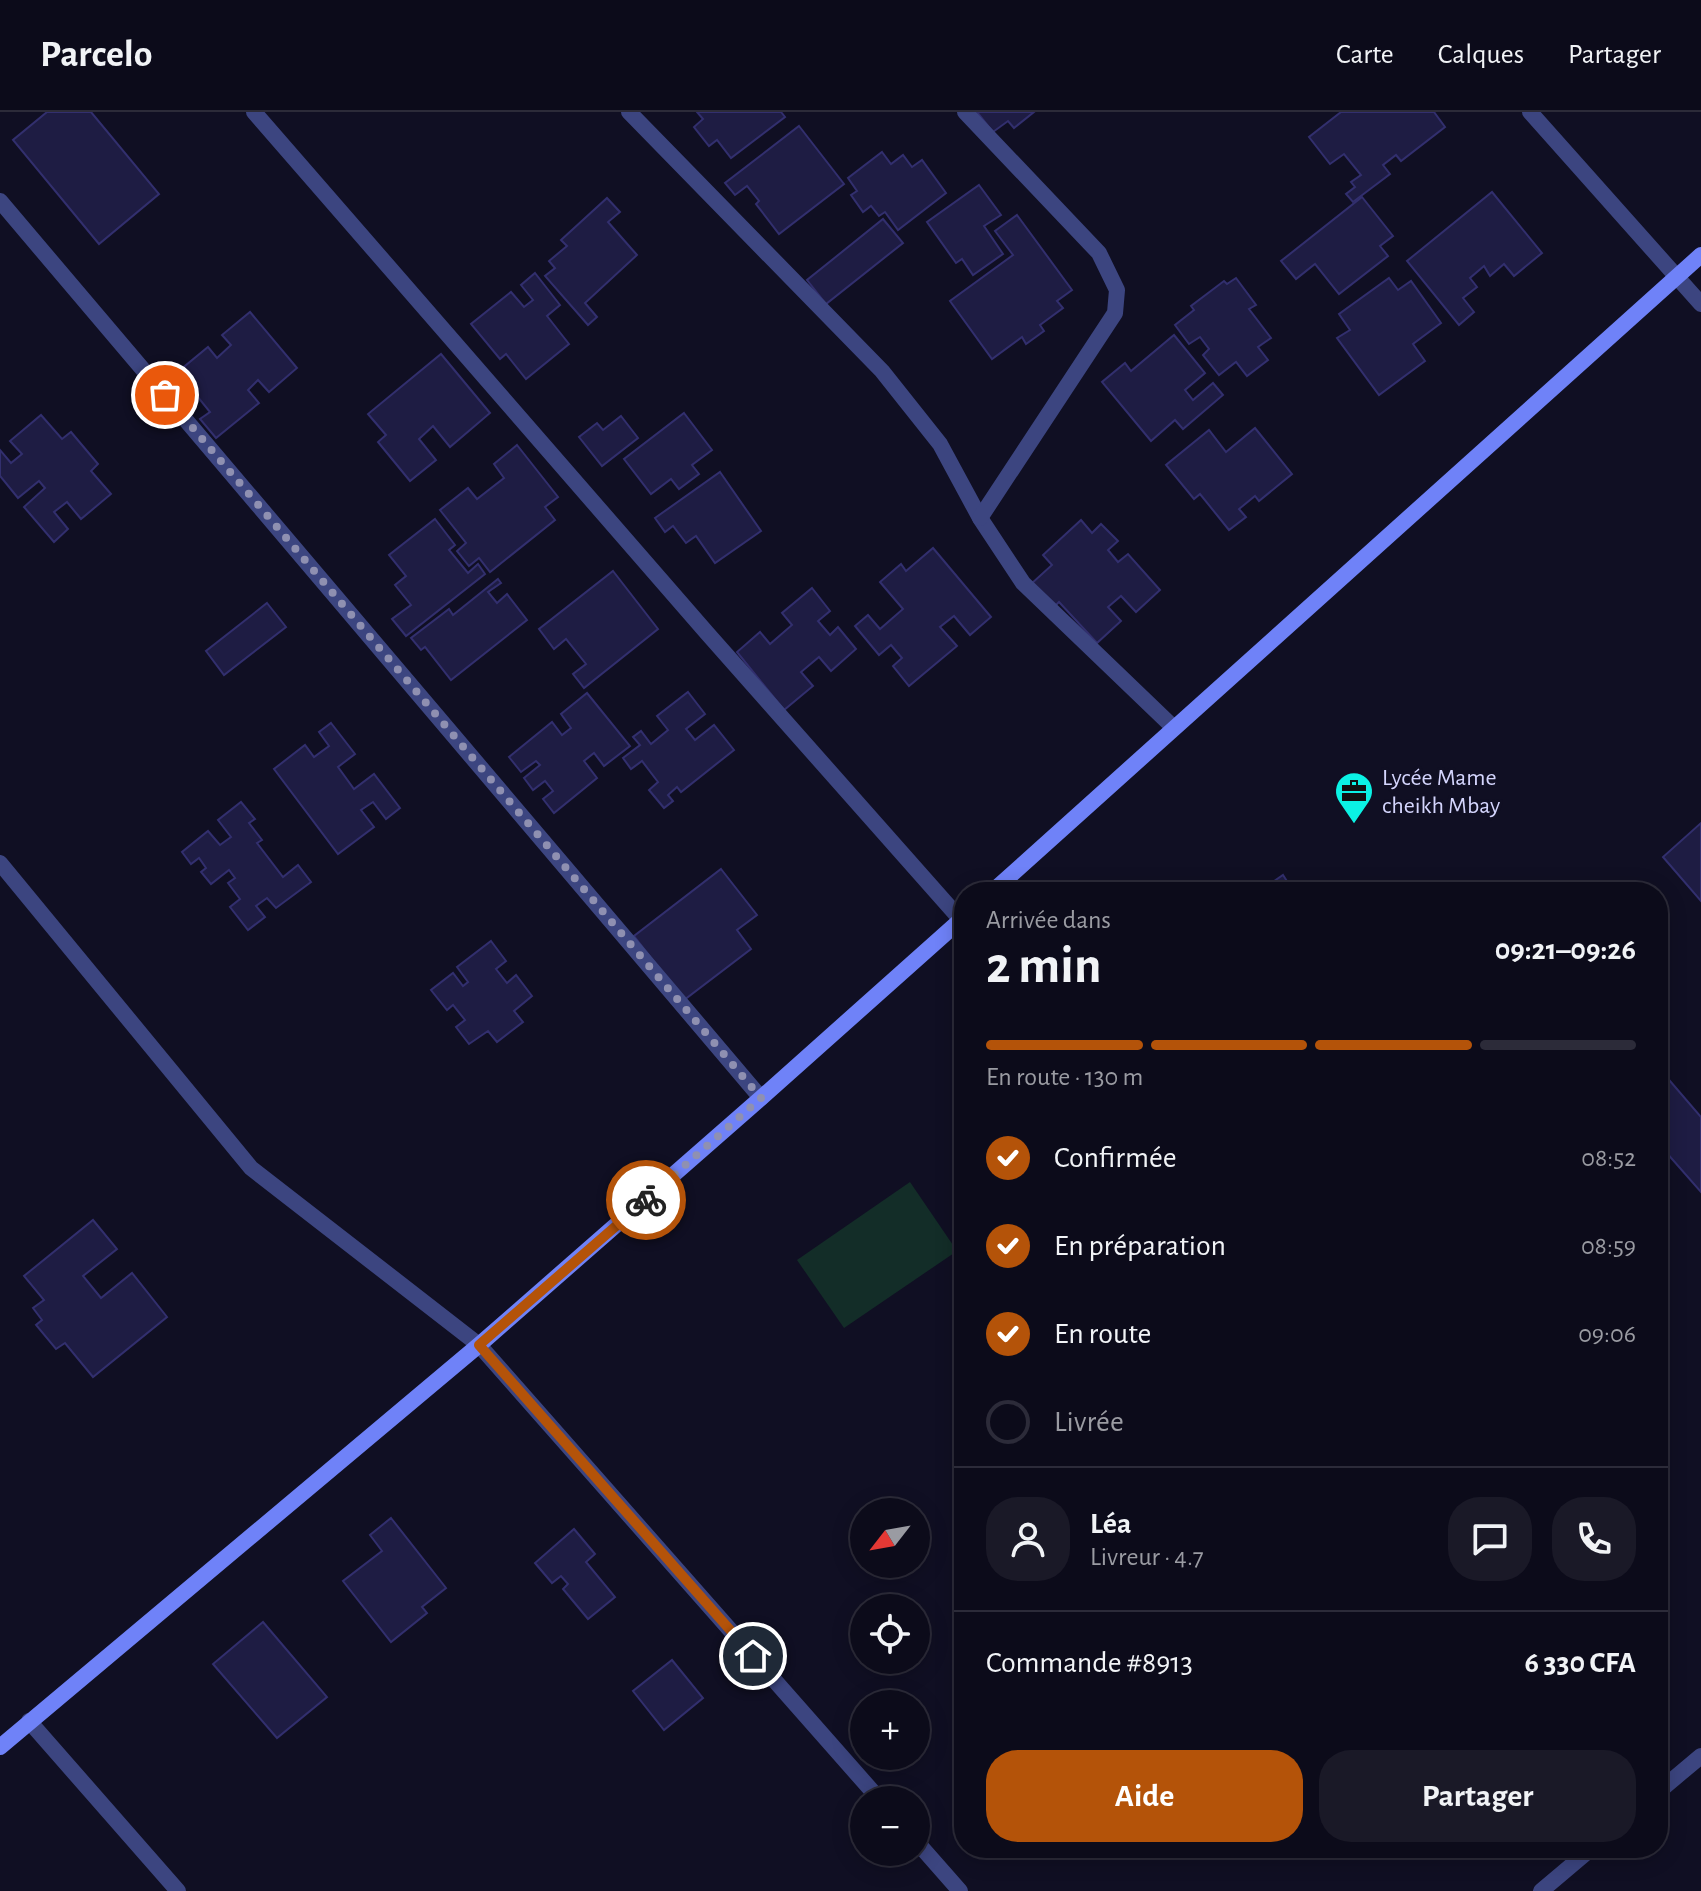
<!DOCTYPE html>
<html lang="fr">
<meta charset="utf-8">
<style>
:root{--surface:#0c0b1a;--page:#1a1927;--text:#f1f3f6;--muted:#9a9ba2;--line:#2c2b39;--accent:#b45309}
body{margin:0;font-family:"Alegreya Sans",sans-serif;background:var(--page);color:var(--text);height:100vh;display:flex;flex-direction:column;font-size:30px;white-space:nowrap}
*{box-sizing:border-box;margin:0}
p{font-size:26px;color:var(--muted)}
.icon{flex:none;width:44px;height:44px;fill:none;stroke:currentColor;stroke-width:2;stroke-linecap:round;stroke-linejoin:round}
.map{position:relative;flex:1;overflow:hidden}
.panel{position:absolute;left:954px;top:770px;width:714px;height:976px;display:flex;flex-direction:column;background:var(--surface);border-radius:32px;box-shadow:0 4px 20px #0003,0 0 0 2px var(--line)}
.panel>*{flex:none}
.needle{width:52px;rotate:239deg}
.fabs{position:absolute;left:850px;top:1386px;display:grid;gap:16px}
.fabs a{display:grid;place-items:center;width:80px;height:80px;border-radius:50%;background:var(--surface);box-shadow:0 4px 20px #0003,0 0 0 2px var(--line);font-size:40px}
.pin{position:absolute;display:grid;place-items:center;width:68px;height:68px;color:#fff;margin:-34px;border:4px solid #fff;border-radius:50%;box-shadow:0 2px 8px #0007}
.courier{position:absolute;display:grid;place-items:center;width:80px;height:80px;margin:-40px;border:6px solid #b45309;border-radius:50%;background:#fff;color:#222;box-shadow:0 2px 10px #0007}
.overview em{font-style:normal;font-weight:600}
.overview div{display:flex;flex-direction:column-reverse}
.overview{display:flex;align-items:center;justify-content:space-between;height:136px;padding:0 32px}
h1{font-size:52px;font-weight:600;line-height:60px}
.bar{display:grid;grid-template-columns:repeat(4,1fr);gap:12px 8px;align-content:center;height:96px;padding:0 32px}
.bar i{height:10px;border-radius:6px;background:var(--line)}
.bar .selected{background:var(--accent)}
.bar p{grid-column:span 4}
.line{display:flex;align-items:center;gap:20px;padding:0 32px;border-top:2px solid var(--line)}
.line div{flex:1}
.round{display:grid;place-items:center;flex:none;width:84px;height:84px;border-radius:32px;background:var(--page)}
ol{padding:0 32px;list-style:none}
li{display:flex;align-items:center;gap:24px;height:88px}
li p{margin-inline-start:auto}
li .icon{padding:8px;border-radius:50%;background:var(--accent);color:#fff;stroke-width:4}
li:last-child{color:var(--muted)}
li i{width:44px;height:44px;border:4px solid var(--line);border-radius:50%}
.primary-button{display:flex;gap:16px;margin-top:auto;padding:16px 32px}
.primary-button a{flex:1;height:92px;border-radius:32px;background:var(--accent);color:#fff;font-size:32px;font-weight:600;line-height:92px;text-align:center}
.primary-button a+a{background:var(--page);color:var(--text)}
header{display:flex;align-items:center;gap:48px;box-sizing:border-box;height:112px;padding:0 40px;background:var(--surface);border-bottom:2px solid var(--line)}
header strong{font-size:38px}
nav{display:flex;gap:44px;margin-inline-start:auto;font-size:28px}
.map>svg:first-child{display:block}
.green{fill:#132d28}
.building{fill:#1e1c43;stroke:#322f6e;stroke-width:2}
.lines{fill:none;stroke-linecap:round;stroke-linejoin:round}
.minor{stroke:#3c4580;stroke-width:16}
.secondary{stroke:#6f82f8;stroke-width:16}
.done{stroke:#8f90b1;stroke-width:8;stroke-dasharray:0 14.4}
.route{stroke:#b45309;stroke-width:10}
.labels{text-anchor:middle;stroke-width:6;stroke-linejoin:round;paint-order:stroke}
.poi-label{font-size:24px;fill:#d4d5fd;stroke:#100f23;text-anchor:start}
</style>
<header>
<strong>Parcelo</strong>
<nav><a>Carte</a><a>Calques</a><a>Partager</a></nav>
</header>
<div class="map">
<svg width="1701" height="1779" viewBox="0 0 1701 1779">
<rect width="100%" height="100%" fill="#100f23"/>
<!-- green -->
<path class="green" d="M910,1070L957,1139L844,1216L797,1148Z"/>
<!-- building -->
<g class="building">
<path d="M47,0H91L159,82L99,132L13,28Z"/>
<path d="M697,0H781L785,5L731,46L717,28L709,34L694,15L703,7Z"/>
<path d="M977,0H1034L1014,16L1008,9L993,20Z"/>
<path d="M1341,0H1434L1445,15L1401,49L1396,43L1383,53L1390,62L1353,90L1346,82L1355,75L1351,70L1361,63L1344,42L1330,52L1309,25Z"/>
<path d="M799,14L844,72L779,122L756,92L759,89L747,74L735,83L725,71Z"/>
<path d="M882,40L891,52L903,43L912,55L922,48L946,81L898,118L885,100L879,104L871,94L863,100L851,83L857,79L848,66Z"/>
<path d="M979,73L1001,103L984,114L1003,142L973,163L962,147L956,151L927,110Z"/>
<path d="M1492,80L1542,141L1514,164L1504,152L1490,164L1484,154L1470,166L1477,175L1463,186L1474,200L1459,213L1407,149Z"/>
<path d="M1362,85L1393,124L1380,134L1388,144L1339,182L1315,152L1296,167L1281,149Z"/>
<path d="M607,86L620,100L608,110L637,143L585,191L597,205L588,213L545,164L555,156L549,149L567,134L561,128Z"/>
<path d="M1017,103L1072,178L1057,189L1063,196L1040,213L1044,219L1026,232L1022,225L992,247L950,189L1013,143L995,119Z"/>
<path d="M883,107L903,131L826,192L807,168Z"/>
<path d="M535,161L560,193L547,204L569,232L526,267L506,242L500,247L471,212L511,180L524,195L533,188L521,173Z"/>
<path d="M1236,166L1256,193L1249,197L1271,226L1258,235L1268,248L1247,264L1236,250L1219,263L1203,243L1209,237L1200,225L1189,232L1175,213L1194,198L1191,194L1224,169L1227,172Z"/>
<path d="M1389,166L1398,178L1411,169L1441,211L1413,232L1425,249L1379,283L1337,226L1350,218L1339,202Z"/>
<path d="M250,200L297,256L269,280L258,268L248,278L259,291L216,326L200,307L210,300L193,279L184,287L168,268L208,235L217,246L231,233L222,223Z"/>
<path d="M1174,223L1205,261L1185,278L1193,288L1213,271L1223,283L1183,317L1175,308L1151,329L1102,270L1125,251L1131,259Z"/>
<path d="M441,242L490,301L450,335L433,314L419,327L436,348L410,369L378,330L386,323L368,302Z"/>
<path d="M684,301L712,338L692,353L699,362L679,377L671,367L651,382L624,347Z"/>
<path d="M41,303L62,327L71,320L98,352L91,359L111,382L81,407L67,390L54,400L68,417L54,430L24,395L45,376L39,369L18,386L0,364V338L11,351L22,342L10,329Z"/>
<path d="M621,304L638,326L602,354L579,325L597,311L603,318Z"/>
<path d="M1255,316L1292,362L1259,389L1255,384L1239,397L1246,405L1229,418L1200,382L1194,387L1166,353L1209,318L1226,340Z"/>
<path d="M517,333L558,385L545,395L555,408L490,460L479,446L469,454L457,439L466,431L440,398L468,376L477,387L504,366L494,352Z"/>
<path d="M720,360L761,419L715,451L696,424L686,431L673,414L665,420L655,406Z"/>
<path d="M435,407L455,433L449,438L468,461L478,452L485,462L406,524L392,507L411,493L395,473L406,464L389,443Z"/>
<path d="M1081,408L1092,421L1101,412L1118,429L1108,438L1118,450L1128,442L1160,478L1136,500L1121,484L1108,495L1121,509L1097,531L1059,490L1053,496L1031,472L1052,453L1043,443Z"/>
<path d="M933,436L991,505L970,523L954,504L940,515L957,534L909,574L893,554L902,546L891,533L879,543L855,514L868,503L880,517L903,497L880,470L901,452L906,459Z"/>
<path d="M613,459L658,517L584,576L573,562L586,552L566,527L554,537L539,517Z"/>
<path d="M498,467L501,471L488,480L497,491L507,482L527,508L451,568L425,535L421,538L411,526L449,497L453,503Z"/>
<path d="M812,476L830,499L818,509L830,523L838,515L856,537L831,559L819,545L801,560L813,574L784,598L737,540L760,520L770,532L792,513L782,501Z"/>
<path d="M267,491L286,515L224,563L206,539Z"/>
<path d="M688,580L705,602L686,617L695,628L714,613L734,638L681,680L677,675L668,683L673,689L664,696L649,678L658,670L642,649L631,657L623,646L640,633L633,625L641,619L651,632L668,618L657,604Z"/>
<path d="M587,581L630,634L604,654L594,641L584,649L597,666L554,701L543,687L553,679L545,669L533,678L524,666L540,653L536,649L521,660L509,645L552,610L562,623L571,616L561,602Z"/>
<path d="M331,611L355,642L338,655L354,677L374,662L400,696L386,707L373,690L361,698L374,715L338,742L274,657L305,633L314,645L329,634L319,620Z"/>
<path d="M241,690L255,707L249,711L262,728L257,731L283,765L298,753L311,770L276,796L267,786L256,794L265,805L248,818L230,795L240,787L228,771L235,766L229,758L211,772L201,760L206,756L199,746L191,752L182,740L208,719L220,733L231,725L218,708Z"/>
<path d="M1701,711V789L1663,745Z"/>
<path d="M721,757L757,803L737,818L751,837L684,888L634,824Z"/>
<path d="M1283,763L1294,780H1258Z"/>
<path d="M491,829L506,849L496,857L507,871L516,863L532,884L514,899L523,910L497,930L488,919L469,932L456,915L465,908L453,893L447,898L431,878L453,861L463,874L468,870L457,855Z"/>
<path d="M1658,955L1701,1005V1080L1658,1031Z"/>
<path d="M93,1108L117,1137L83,1164L101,1186L132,1161L167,1205L93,1265L65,1231L56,1237L36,1213L42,1208L33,1196L44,1188L24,1164Z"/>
<path d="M391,1406L446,1476L422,1495L427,1501L391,1530L343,1469L382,1439L370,1423Z"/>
<path d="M574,1417L595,1442L586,1450L615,1485L588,1507L563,1477L568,1472L561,1464L552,1471L535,1451Z"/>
<path d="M263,1510L327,1585L277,1626L213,1552Z"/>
<path d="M672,1548L703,1586L664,1618L633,1579Z"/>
</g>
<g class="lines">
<!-- minor -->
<g class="minor">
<path d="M254,0L707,521L961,808"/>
<path d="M629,0L882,259L940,332L980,406L1023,471L1174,616"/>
<path d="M965,0L1099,141L1117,178L1115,201L980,406"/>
<path d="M1530,0L1701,192"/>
<path d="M0,89L761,986"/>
<path d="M0,751L251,1056L479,1233L880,1688"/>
<path d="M29,1609L178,1779"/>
<path d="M1658,1680L1701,1644"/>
<path d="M916,1729L960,1779"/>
<path d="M1541,1779L1592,1736"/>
</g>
<!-- secondary -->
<g class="secondary">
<path d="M992,780L1701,143"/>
<path d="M0,1635L479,1233L761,986L964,805"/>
</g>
</g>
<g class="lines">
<!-- done -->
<path class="done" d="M165,283L761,986L646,1088"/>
<!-- route -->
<path class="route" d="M646,1088L479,1233L753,1544"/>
</g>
<!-- icons -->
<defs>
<g id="office-pin" transform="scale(2)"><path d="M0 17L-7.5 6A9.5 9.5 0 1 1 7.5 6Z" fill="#0bf2e4" stroke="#100f23"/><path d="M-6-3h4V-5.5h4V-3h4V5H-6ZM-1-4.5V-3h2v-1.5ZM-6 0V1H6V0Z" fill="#111"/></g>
</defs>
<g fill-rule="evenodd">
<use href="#office-pin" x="1354" y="679"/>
</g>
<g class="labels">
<!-- poi labels -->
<g class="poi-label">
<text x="1382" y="673">Lycée Mame<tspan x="1382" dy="28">cheikh Mbay</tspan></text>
</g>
</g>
</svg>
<div class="fabs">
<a><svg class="needle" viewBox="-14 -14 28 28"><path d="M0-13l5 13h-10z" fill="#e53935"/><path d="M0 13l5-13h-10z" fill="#9a9ba2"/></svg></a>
<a><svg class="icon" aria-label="locate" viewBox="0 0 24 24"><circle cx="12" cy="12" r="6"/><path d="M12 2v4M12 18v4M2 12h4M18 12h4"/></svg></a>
<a>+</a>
<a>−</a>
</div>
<div class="pin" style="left:165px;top:283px;background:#ea580c"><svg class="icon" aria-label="bag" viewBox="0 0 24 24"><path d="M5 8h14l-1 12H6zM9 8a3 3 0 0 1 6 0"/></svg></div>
<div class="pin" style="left:753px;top:1544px;background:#1f2937"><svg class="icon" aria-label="home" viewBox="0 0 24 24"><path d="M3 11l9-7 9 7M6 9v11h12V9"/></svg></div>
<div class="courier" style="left:646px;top:1088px"><svg class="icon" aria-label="bike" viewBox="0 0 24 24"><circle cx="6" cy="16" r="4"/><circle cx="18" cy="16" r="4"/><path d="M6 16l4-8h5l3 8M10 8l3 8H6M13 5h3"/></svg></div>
<section class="panel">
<div class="overview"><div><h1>2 min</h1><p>Arrivée dans</p></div><em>09:21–09:26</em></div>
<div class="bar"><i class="selected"></i><i class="selected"></i><i class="selected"></i><i></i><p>En route · 130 m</p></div>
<ol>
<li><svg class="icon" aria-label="check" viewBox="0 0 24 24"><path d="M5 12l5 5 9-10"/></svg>Confirmée<p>08:52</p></li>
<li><svg class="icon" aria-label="check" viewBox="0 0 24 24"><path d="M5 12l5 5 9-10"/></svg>En préparation<p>08:59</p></li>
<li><svg class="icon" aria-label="check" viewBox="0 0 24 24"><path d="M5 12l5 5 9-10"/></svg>En route<p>09:06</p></li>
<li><i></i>Livrée</li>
</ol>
<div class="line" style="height:144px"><a class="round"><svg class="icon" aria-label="person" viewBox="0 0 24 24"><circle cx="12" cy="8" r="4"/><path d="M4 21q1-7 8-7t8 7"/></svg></a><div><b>Léa</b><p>Livreur · 4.7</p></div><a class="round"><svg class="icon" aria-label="chat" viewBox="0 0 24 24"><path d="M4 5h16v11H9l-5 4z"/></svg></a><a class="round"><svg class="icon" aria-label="phone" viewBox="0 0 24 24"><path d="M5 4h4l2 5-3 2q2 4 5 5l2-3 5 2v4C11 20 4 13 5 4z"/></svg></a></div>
<div class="line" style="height:104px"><div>Commande #8913</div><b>6 330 CFA</b></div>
<div class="primary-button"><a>Aide</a><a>Partager</a></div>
</section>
</div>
